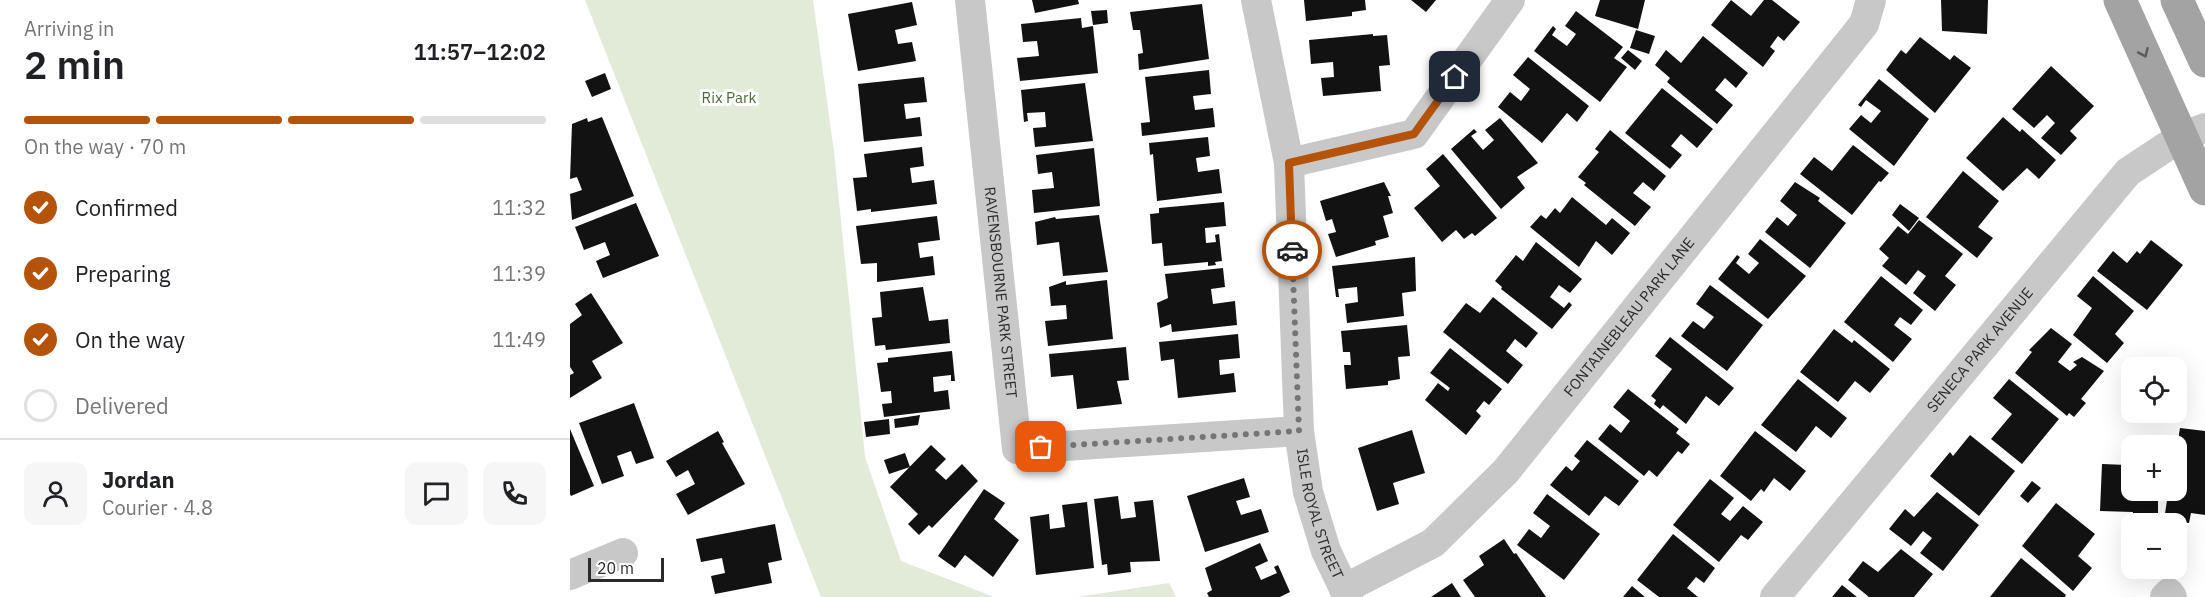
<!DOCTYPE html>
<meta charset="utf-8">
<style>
:root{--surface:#fff;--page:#f6f6f6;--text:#202124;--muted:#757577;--line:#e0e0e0;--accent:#b45309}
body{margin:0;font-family:"IBM Plex Sans",sans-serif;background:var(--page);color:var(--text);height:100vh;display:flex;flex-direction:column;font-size:22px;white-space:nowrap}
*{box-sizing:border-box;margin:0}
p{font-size:20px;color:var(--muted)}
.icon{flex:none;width:33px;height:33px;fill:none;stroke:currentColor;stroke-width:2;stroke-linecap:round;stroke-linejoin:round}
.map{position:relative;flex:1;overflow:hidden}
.drawer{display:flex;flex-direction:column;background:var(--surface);width:570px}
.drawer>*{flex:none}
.tools{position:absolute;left:1551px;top:357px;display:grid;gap:12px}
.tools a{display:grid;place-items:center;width:66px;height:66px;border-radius:12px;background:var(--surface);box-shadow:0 6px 24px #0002;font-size:30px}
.scale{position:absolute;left:18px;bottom:15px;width:76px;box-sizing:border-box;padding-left:6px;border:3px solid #2b2b2b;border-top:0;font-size:16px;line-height:21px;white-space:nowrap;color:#2b2b2b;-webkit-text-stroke:4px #fff;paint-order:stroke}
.pin{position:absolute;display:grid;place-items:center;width:51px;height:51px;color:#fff;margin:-26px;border-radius:12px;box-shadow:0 3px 9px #0006}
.courier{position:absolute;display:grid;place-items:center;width:60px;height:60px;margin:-30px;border:4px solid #b45309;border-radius:50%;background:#fff;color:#222;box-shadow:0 2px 8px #0007}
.overview em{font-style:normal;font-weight:600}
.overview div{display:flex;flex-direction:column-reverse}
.overview{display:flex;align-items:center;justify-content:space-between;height:102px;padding:0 24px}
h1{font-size:39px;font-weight:600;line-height:45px}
.bar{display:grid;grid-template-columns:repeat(4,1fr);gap:9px 6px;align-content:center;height:72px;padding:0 24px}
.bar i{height:8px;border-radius:4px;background:var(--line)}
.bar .current{background:var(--accent)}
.bar p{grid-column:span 4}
.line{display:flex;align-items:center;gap:15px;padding:0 24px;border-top:2px solid var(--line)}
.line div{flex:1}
.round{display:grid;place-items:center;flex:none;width:63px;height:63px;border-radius:12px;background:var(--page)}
ol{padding:0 24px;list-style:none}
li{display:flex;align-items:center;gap:18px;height:66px}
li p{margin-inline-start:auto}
li .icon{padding:6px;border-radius:50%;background:var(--accent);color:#fff;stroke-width:4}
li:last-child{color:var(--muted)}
li i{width:33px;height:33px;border:3px solid var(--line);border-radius:50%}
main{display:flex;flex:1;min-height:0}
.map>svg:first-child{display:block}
.green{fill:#e1ebd7}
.building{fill:#121212}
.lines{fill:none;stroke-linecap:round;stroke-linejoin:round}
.minor{stroke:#c8c8c8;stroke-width:30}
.major{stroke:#a3a3a3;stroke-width:33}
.oneway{stroke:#5b5b5b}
.done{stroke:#757575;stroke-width:6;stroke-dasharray:0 10.8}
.route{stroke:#b45309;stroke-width:8}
.labels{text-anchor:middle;stroke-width:6;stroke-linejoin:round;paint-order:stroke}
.park-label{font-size:15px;fill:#4c6a36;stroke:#fff}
.street-label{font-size:15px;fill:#2b2b2b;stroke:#fff}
</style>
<main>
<section class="drawer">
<div class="overview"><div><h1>2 min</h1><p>Arriving in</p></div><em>11:57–12:02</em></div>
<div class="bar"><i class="current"></i><i class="current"></i><i class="current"></i><i></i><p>On the way · 70 m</p></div>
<ol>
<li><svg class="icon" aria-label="check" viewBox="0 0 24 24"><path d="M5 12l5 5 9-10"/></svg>Confirmed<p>11:32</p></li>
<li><svg class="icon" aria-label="check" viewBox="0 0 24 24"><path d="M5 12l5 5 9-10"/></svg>Preparing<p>11:39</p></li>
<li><svg class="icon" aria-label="check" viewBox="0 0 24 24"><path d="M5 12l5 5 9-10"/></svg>On the way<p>11:49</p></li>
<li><i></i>Delivered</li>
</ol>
<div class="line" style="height:108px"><a class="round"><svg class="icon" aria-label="person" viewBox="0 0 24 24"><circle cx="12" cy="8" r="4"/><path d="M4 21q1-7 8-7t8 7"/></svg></a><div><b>Jordan</b><p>Courier · 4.8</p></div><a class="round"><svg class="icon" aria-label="chat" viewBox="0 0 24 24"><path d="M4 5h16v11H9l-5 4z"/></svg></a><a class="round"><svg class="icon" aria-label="phone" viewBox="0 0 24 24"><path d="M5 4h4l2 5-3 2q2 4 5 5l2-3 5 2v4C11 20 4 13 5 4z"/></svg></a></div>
</section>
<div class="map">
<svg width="1635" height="597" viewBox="0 0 1635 597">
<rect width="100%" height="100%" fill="#fff"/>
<!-- green -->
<g class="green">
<path d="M15,0H243L264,152L295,457L331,561L424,597H251Z"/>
<path d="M599,583L606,597H507Z"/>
</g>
<!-- building -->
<g class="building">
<path d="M462,0H508L509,4L465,13Z"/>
<path d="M734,0H795L796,10L782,12V16L736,21Z"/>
<path d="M841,0H866L856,12Z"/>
<path d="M1030,0H1075L1068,29L1025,16Z"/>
<path d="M1161,0L1181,16L1194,0H1202L1230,22L1214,41L1208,36L1200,47L1205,51L1193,67L1141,25Z"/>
<path d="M1371,0H1418L1417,34L1372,31Z"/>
<path d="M342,2L347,25L325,30L328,44L342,42L346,61L288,71L278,14Z"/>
<path d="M632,4L639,59L569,70L568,54L573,53L570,30H563L560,12Z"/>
<path d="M537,10L538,23L523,25L521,11Z"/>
<path d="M1006,11L1053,47L1044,58L1057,67L1030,102L964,51L983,26L986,29L982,35L997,46L1006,34L995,26Z"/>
<path d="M511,18L512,28L523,26L528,73L450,81L447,58L469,56L467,41L453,42L451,24Z"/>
<path d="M1066,30L1085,36L1079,54L1060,48Z"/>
<path d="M803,34V36L817,35L820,65L809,66L811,91L753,96L751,78L764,77L763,62L741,64L739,40Z"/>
<path d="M1133,36L1178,73L1166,88L1155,78L1145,90L1163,105L1147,124L1097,82L1100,78L1085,65L1096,50L1111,63Z"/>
<path d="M1350,37L1380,60L1384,55L1401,68L1365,113L1316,70L1331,50L1336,54Z"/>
<path d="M1058,50L1072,61L1065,70L1051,58Z"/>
<path d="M958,57L1019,106L1007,122L997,113L972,143L928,107L940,92L951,101L960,89L943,75Z"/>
<path d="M1481,66L1524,106L1500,131L1507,138L1491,155L1471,138L1485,123L1477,115L1464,128L1442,109Z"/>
<path d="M639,70L641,94L623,96L625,110L643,108L645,127L572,136L571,123L580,122L575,77Z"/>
<path d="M35,73L41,89L22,97L15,81Z"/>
<path d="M354,77L357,102L334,104L336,119L350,117L352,136L294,142L288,84Z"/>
<path d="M1309,79L1359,119L1324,166L1279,129L1291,115L1301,123L1311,111L1296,100L1291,107L1288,105Z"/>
<path d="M515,83L523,141L465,147L463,128L476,127L475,112L457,113L458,121L454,122L451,90Z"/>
<path d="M1092,88L1143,129L1127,148L1111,134L1101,146L1112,155L1100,169L1055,133Z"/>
<path d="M32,117L64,196L2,220L0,194L12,190L7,177L0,179L2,124L17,118L18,122Z"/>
<path d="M1433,117L1450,132L1452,129L1486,160L1469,179L1457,168L1433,191L1396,158Z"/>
<path d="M930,118L968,163L947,177L955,188L931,209L881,149L904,129L907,132L901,136L913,150L924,140L915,130Z"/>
<path d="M1040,130L1096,176L1084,191L1073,182L1063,193L1081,207L1065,226L1014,185L1016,183L1008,177L1029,152L1025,149Z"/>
<path d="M638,137L640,156L626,158L628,172L649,169L652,193L587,201L583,154L580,155L579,143Z"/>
<path d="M1283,145L1319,173L1311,182L1309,181L1282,215L1230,174L1244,157L1262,171Z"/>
<path d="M352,147L354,166L340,168L342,183L364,180L367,204L301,212V209L287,211L283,178L297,177L294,154Z"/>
<path d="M524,148L530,206L464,213L462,190L484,188L482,172L468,174L466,155Z"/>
<path d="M873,154L927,218L905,236L902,233L894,239L886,230L872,242L844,208L870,186L856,169Z"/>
<path d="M1393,171L1429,201L1408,227L1423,238L1407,258L1356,217Z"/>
<path d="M814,182L821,196H818L823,213L813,216L819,237L805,241L806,245L766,257L758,234L766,232L762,219L756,221L750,201Z"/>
<path d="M1225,182L1250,198L1248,201L1276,223L1240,268L1195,232L1207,217L1218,226L1227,215L1210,201Z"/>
<path d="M1002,197L1036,225L1042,218L1060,233L1042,255L1026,241L1009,267L960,227L971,215L976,219L985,208L990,213Z"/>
<path d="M654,202L656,226L635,228L636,243L646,242L645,235L649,234L652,261L645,262L646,265L638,266V262L594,266L592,243L582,244L580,214L589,213V208Z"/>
<path d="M66,203L89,256L33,278L26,261L40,255L35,242L14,250L5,227Z"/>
<path d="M1330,204L1349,218L1339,231L1322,215Z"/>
<path d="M529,215L538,272L493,276L489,242L467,245L465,222L485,217L486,219Z"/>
<path d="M367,216L370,240L348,243L350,258L363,256L365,275L307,282V263L291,264L286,226Z"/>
<path d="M1349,220L1393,254L1375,276L1386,285L1365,311L1343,293L1356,276L1348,270L1336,285L1312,266L1319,258L1309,249L1328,226L1338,234Z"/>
<path d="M1190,239L1236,276L1198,319L1148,279L1167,255L1170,257L1166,263L1179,274L1189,263L1178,254Z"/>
<path d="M1581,240L1613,265L1577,310L1527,271L1543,251L1557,263L1567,251L1570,254Z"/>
<path d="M966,242L1012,279L1000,293L989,285L980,297L994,308L999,302L1002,305L982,329L931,289L932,287L925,281L946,255L953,261Z"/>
<path d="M845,257L846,291L832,293L834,316L777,323L775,304L788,302L787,287L768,289L769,297H766L762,266Z"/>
<path d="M653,268L655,287L641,289L643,304L665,301L667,325L602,332L601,324L590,328L587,303L598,298L595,274Z"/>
<path d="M1311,276L1353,310L1341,325L1330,317L1324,325L1342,339L1323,362L1274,322Z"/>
<path d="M1523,276L1564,311L1545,334L1554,343L1537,363L1503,335L1522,308L1507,296Z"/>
<path d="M537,280L543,339L478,346L475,321L497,319L496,305L481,306L479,287L496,281V285Z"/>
<path d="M1140,285L1193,325L1157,371L1111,336L1123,321L1134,329L1144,317L1126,304Z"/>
<path d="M353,287L359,321L378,319L380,343L316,350L315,345L305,346L302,318L312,317L310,292Z"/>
<path d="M21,293L53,343L22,361L32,378L0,398V375L4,373L0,367V324L12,315L5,304Z"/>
<path d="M923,297L968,333L956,348L945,339L936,351L953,365L938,384L873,332L896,303L910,313Z"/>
<path d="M837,325L840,356L828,357L830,379L818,381V385L776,389L774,365H781L780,352H773L771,331Z"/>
<path d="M1481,328L1502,344L1488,362L1500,371L1507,365L1503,362L1512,357L1534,371L1511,399L1516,403L1504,417L1499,413L1497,416L1445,373L1462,352L1459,350Z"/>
<path d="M1264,329L1282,343L1284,340L1320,369L1300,393L1285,381L1268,402L1230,372Z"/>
<path d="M668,334L670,358L649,360L650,375L664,373L666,392L608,398L604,359L591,361L589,342Z"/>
<path d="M1100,337L1164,388L1149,406L1136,396L1116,424L1093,405L1090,409L1084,404L1086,400L1081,396L1102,369L1085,356Z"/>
<path d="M556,347L559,380L547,381L552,404L507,409L503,375L481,377L479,354Z"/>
<path d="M880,348L932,389L919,405L914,401L906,411L911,416L896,435L855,400L868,383L878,391L880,388L860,373Z"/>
<path d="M382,351L385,381H381V375L363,377L364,392L378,390L380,409L314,417L312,404L322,403L321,391L311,392L307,363L318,362V358Z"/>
<path d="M1228,379L1277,418L1261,438L1246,426L1226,452L1191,425Z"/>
<path d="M1439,379L1489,419L1452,464L1421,439L1442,414L1423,398Z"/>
<path d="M1058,389L1109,429L1106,433L1120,444L1112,454L1108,451L1087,477L1079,470L1074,476L1028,439L1040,424L1051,433L1060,421L1043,407Z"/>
<path d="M64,403L84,458L66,464L61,451L47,456L54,476L32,484L9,423Z"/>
<path d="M350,415L348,425L325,428L324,419Z"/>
<path d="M319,419L320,434L296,437L294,422Z"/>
<path d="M1610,428L1635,431V515L1621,513L1619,523L1594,520L1598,494L1591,493V490H1606V453Z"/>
<path d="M0,429L24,486L1,496L0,494Z"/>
<path d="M842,430L855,473L823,483L829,504L807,511L788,448Z"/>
<path d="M148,431L154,442L152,443L175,484L118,515L106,494L125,484L118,470L106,477L96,461Z"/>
<path d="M1185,431L1236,471L1220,491L1204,478L1194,492L1191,489L1181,501L1150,476Z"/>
<path d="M1400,435L1445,471L1409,516L1360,476L1380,452L1383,456Z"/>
<path d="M1017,440L1069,481L1049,506L1035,496L1019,516L980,485L996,466L1002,471L1010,461L1004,456Z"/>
<path d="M361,445L376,459L365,470L376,480L392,464L408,481L362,528L359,525L349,535L338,524L348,514L320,487Z"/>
<path d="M335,453L340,467L319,474L314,460Z"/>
<path d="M1557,461H1562V490H1588V524H1562L1563,512L1530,511L1532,464L1557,465Z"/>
<path d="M674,478L680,497L666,501L671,515L691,509L699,532L635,552L617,496Z"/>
<path d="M1140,479L1164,498L1151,514L1160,521L1173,506L1193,522L1178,540L1171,535L1149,562L1103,525Z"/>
<path d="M1462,481L1471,488L1458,503L1450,496Z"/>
<path d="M414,489L435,503L424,519L449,540L423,577L395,555L385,568L368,556Z"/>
<path d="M1367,492L1409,525L1373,571L1350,553L1362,538L1353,531L1341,546L1319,529L1335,509L1344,517Z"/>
<path d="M977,494L1030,534L994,580L947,545L959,529L971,538L980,526L963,513Z"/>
<path d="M548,496L551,519L566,517L564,502L583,500L590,561L560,562L561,572L538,575L537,564L532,565L524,499Z"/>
<path d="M517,502L524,568L466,575L460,517L479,514L480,529L495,527L492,505Z"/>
<path d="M1486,503L1525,534L1508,556L1522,568L1503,591L1452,546Z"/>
<path d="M205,524L212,560L198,563L202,583L145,594L141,576L155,573L152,558L131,562L126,539Z"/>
<path d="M1103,534L1145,568L1134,583L1126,577L1117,588L1128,597H1089L1067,580Z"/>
<path d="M934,539L944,554L946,553L976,597H905L893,580L914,565L909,556Z"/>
<path d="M690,543L698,561L685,567L691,580L707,573L704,567L708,565L720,592L710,597H639L637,593L642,590L635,568Z"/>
<path d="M1331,549L1363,574L1344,597H1299L1278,580L1293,561L1308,572Z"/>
<path d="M1451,558L1496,595L1495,597H1420Z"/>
<path d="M882,583L891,597H861Z"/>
<path d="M1272,585L1287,597H1262Z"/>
<path d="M1062,586L1075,597H1053Z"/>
</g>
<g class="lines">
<!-- minor -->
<g class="minor">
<path id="s1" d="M400,0L447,449L729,431"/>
<path id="s2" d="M686,0L719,163L729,431L738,492L756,551L778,597"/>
<path d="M719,163L844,134L940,0"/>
<path d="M0,575L53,553"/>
<path id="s3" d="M774,589L863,543L936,471L1294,24L1301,0"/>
<path id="s4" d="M1205,597L1558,172L1611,137L1635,128"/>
<path d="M1595,597L1599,593L1602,597"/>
</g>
<!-- major -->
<g class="major">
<path d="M1550,0L1635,189"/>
<path d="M1607,0L1635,61"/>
</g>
</g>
<!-- one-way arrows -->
<defs><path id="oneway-chevron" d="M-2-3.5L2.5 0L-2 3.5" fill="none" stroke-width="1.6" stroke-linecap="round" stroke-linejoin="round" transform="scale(1.5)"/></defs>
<use class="oneway" href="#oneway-chevron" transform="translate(1574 53) rotate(66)"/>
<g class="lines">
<!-- done -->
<path class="done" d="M471,447L729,431L722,250"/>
<!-- route -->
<path class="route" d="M722,250L719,163L844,134L885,77"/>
</g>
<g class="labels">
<!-- park labels -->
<g class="park-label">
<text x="159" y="103">Rix Park</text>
</g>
<!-- street labels -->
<g class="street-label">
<text dy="5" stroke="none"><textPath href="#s1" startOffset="294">RAVENSBOURNE PARK STREET</textPath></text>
<text dy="5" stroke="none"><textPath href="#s3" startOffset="400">FONTAINEBLEAU PARK LANE</textPath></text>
<text dy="5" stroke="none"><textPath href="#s4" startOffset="321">SENECA PARK AVENUE</textPath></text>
<text dy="5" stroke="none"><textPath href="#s2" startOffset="520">ISLE ROYAL STREET</textPath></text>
</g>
</g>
</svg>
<div class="tools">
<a><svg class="icon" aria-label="locate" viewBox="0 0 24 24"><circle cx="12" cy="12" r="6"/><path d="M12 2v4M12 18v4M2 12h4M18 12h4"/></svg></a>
<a>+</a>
<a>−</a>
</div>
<div class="scale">20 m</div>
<div class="pin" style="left:471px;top:447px;background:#ea580c"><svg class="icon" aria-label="bag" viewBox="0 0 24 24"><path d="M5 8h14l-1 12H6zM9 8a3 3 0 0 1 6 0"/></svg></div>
<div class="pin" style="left:885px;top:77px;background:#1f2937"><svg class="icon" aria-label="home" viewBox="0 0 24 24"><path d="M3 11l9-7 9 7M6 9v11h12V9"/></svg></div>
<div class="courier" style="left:722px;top:250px"><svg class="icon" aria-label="car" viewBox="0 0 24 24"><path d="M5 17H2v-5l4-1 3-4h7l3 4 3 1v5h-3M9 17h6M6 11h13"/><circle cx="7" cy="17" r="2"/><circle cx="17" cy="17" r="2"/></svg></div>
</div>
</main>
